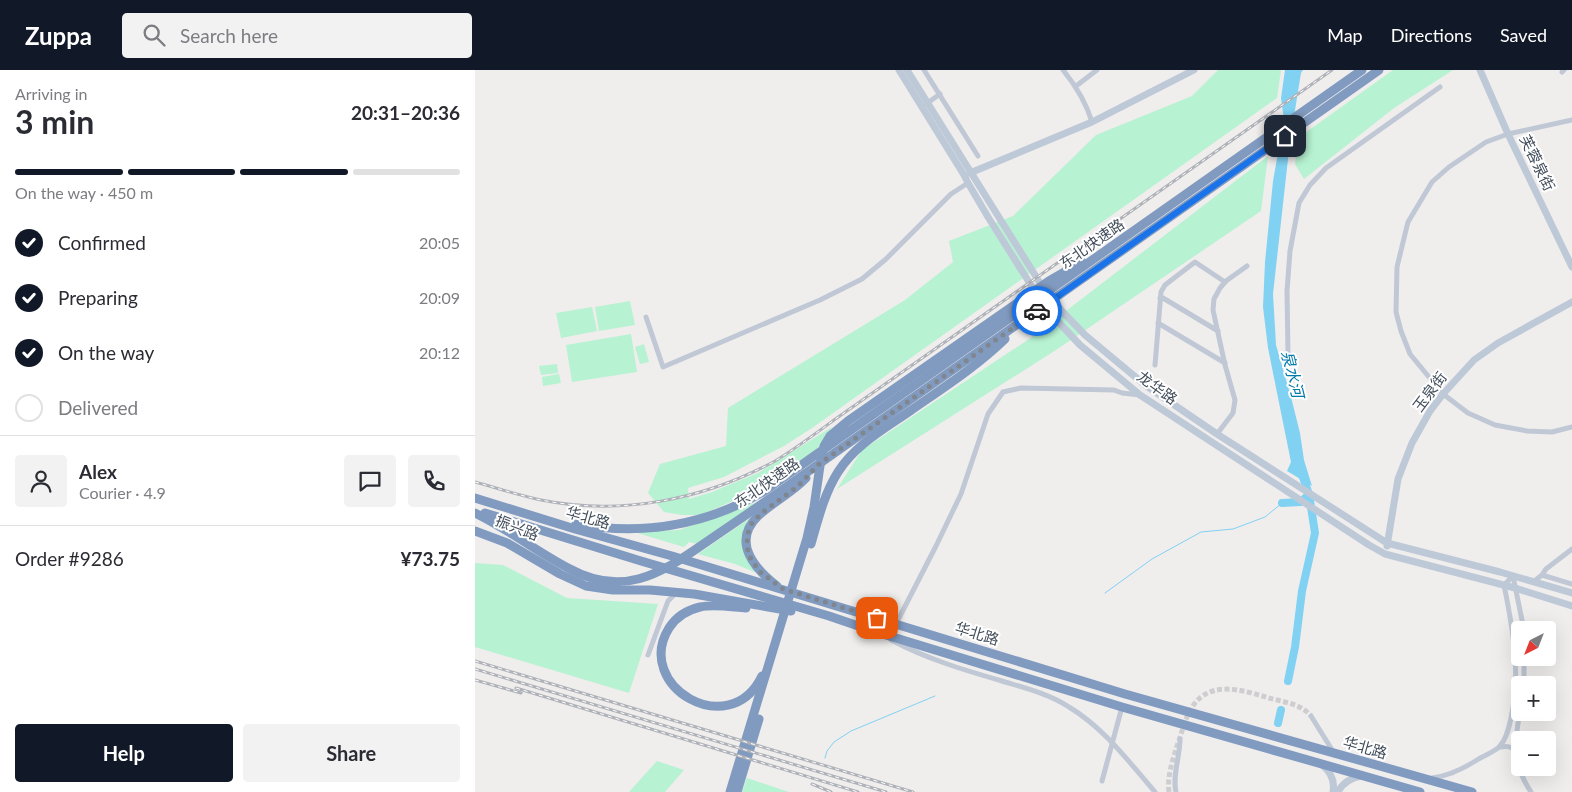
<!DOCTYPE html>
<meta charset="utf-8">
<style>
:root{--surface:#fff;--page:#f2f2f3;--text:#2b2b33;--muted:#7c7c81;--line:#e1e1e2;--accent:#111827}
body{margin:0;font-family:Lato,"Noto Sans SC",sans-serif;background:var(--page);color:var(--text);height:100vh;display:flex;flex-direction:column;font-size:19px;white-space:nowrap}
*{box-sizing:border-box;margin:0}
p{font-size:16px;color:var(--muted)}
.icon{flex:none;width:28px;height:28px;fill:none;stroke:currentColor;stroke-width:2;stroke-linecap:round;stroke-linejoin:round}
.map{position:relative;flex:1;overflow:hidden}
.details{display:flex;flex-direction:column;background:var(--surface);width:475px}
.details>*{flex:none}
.needle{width:32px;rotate:222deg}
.buttons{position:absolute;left:1036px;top:551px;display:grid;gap:10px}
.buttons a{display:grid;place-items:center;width:45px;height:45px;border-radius:5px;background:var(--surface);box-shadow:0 5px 20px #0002;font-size:25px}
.pin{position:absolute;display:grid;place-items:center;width:42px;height:42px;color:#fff;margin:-21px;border-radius:10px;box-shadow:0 2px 8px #0006}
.courier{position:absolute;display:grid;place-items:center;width:50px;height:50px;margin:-25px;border:4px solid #1a73e8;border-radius:50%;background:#fff;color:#222;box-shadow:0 1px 6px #0007}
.overview em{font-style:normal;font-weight:700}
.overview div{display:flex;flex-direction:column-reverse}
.overview{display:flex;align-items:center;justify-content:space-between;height:85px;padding:0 15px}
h1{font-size:32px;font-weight:700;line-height:38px}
.bar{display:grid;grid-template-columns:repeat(4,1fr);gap:8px 5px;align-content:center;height:60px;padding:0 15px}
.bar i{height:6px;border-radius:4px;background:var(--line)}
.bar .on{background:var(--accent)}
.bar p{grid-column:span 4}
.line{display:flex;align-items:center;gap:12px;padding:0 15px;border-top:1px solid var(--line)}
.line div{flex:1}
.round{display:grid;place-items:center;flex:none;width:52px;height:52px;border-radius:5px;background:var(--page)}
ol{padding:0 15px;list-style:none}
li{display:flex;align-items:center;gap:15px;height:55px}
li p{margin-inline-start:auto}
li .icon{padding:5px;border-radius:50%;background:var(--accent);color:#fff;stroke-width:4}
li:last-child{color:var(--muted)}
li i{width:28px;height:28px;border:2px solid var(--line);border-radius:50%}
.action{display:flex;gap:10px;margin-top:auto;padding:10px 15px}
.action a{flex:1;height:58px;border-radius:5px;background:var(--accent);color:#fff;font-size:20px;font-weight:700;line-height:58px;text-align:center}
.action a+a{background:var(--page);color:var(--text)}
header{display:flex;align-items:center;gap:30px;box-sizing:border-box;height:70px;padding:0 25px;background:var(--accent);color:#fff}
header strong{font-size:24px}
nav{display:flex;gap:28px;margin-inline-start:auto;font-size:18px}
.search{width:350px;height:45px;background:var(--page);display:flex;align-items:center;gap:12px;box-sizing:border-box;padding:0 18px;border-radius:5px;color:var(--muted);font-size:19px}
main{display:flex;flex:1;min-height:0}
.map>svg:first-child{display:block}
.green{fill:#b7f2d2}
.water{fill:#81d2f2}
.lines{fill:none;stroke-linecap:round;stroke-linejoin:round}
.stream{stroke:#81d2f2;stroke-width:1}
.river{stroke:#81d2f2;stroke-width:8}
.street-tunnel{stroke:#cecdd0;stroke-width:5;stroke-dasharray:5 2.5;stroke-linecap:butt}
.street{stroke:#bfc8d4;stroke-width:5}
.secondary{stroke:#bec9d8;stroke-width:7}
.highway{stroke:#819bc0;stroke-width:9}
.rail-casing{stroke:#afb2b8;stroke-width:3}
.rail{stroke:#fff;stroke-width:1;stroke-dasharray:4;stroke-linecap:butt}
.done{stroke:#80868f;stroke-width:5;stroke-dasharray:0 9}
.route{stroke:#1a73e8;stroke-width:6}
.labels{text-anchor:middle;stroke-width:4;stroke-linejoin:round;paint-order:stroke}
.street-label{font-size:15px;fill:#444f5c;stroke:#fff}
.water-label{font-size:16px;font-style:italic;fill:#037aaa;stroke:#fff}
</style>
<header>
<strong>Zuppa</strong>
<div class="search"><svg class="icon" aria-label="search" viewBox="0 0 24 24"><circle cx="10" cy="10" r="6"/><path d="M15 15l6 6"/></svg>Search here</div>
<nav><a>Map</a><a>Directions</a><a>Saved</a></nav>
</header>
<main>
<section class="details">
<div class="overview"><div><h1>3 min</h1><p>Arriving in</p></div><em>20:31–20:36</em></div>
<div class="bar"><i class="on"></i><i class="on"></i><i class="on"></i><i></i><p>On the way · 450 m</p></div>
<ol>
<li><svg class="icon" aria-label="check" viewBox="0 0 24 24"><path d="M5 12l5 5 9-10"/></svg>Confirmed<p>20:05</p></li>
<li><svg class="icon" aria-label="check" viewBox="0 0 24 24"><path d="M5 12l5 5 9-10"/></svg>Preparing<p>20:09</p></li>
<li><svg class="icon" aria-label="check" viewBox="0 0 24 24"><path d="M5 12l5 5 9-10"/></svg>On the way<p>20:12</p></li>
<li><i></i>Delivered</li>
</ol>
<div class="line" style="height:90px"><a class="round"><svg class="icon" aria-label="person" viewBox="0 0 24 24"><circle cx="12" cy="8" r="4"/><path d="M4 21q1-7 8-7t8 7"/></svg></a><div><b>Alex</b><p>Courier · 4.9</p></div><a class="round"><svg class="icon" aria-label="chat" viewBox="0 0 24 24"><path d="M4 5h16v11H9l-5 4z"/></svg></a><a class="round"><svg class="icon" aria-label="phone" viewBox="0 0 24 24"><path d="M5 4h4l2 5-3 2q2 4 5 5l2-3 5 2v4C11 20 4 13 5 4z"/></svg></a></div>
<div class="line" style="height:65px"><div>Order #9286</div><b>¥73.75</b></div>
<div class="action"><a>Help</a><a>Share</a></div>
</section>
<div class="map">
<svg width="1097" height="722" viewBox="0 0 1097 722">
<rect width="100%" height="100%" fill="#f0eded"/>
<!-- green -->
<g class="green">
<path d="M743,0H806L802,28L337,358L309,376L249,407L213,418L214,429L237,422L283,403L357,357L342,379L278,422L226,445H207L189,442L173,423L185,394L251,376L253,338L430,230L478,192L474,171L538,146L621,65L717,26Z"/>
<path d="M918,0H978L919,38L829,109L820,94L823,68Z"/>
<path d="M793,86L786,141L581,280L362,419L387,380L557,267Z"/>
<path d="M155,231L160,255L124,261L120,237Z"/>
<path d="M117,237L122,261L86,268L81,243Z"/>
<path d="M156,264L162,302L97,312L91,275Z"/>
<path d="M169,274L174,292L165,294L160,277Z"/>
<path d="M82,294L83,303L66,305L64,296Z"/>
<path d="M84,304L86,313L68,316L67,307Z"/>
<path d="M282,432L223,474L214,472L209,477L159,462L204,460L251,444Z"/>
<path d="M284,442L271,457L282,503L260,494L223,484Z"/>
<path d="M0,493L28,495L92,528L183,534L154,623L0,577Z"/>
<path d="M182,691L209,700L190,722H154Z"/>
<path d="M272,707V708L314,722H267Z"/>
</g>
<!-- water -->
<path class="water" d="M810,0H828L826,3L815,71L798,224L801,275L816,327L825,363L829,390L837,416L812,401L816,392L793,278L788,237L790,192L798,111L809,50L806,28Z"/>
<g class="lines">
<!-- stream -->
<g class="stream">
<path d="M630,523L677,489L726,462L758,459L790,447L807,433"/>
<path d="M350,688L352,681L359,672L376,661L460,626"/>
</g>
<!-- river -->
<g class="river">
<path d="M807,433L826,432L830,428"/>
<path d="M813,611L820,577L827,521L840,463L834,424L826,402"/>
<path d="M803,653L806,640"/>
</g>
<!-- street-tunnel -->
<path class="street-tunnel" d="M694,722C692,705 698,689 703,673C707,663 709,651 715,641C732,608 767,620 794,628C809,632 826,634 836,646"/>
<!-- street -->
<g class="street">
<path d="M449,0L503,86"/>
<path d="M588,0C601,16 611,32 617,52"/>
<path d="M1087,2L1089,0"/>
<path d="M601,16L622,0"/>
<path d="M451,34L465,24"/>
<path d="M1097,50L1033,64L1011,72L974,97L957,112L933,152L931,160L922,197L921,242L926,261L935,284L968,324L993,343L1020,355L1052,361L1077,362L1097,357"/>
<path d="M685,228H688L743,261"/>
<path d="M171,247L188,297L345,230L387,209L411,189L476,124L493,113"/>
<path d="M683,253L750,293"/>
<path d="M813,285L812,221L815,181L824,133L835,115L851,98L965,17"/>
<path d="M680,295L686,222L690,215L720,192L750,212"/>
<path d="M742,364L758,343L760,330L750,295L738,240L739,229L745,218L751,211L772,196"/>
<path d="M1067,505L1097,514"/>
<path d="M1038,506L1049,560"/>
<path d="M1058,512L1067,505L1071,499L1097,479"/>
<path d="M421,554L461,476L486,424L513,344L528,322L546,318L639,320L647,323L665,325"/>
<path d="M416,570C452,589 489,600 527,611C550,618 574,624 594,637C629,658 654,692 680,722"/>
<path d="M173,585L193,531L201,523"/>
<path d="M1049,615V588"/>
<path d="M1045,642C1039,672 1038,696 1056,722"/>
<path d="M836,646L859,683"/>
<path d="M1025,677C1031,676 1035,676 1040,680"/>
<path d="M957,708C974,706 988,699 1002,690C1009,685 1020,682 1025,676C1032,668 1034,657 1036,648C1046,604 1038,559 1029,515L1038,506"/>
<path d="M627,711L647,637"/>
<path d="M701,722C697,706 705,687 705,669"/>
</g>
<!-- secondary -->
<g class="secondary">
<path d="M424,0L489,105L493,113L513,147L559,220L573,241L605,275L665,325L894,475L910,484L1040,518L1097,536"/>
<path d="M432,0L565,213L586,240L610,265L670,315L742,364L912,473L1025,502L1097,523"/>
<path d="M1005,0L1033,64L1097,197"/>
<path d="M495,103L617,52L719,0"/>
<path d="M912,476L923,409L937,373L955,341L968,324L999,290L1023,273L1097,232"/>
<path d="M847,695C856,702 860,711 858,722"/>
<path d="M863,722C868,712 876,708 886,706"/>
</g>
<!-- highway -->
<g class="highway">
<path d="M0,428L100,459L197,486L650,624L997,722"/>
<path d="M0,443C33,459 62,482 95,499C146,527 184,505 227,475C246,462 265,449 284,436L904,0"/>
<path d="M10,443L166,491L354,546L398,561L647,637L945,722"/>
<path d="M101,454C168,466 229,456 288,422L887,0"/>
<path d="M0,461L32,473L85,504L111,516L138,520H175L219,524L316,541"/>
<path d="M336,474C343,450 349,424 363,402C380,375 409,359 435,341C468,318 501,297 530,269"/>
<path d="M302,516C280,499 256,472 283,446C298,432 317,423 331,408"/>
<path d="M271,538C256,537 239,534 225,537C212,540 201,547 194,558C158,616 255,673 287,606"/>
<path d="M255,722L332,468L339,437L346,389L349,376L355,366L373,351L574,211L607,192"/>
<path d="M262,722L284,649"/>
</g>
<!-- rail casing -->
<g class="rail-casing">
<g id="rail">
<path d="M0,412C22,418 43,425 66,430C146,446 228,430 300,391C320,379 340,364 359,350L857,0"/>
<path d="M0,591L438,722"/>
<path d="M0,599L411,722"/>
<path d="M0,610L46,623"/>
<path d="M41,618L383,722"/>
<path d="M337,714L356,722"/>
</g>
</g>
<!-- rail -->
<use href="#rail" class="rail"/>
</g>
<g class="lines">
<!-- done -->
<path class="done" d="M402,548L308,519L284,501L273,484L272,465L277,453L288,442L322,417L344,394L562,241"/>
<!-- route -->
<path class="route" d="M562,241L810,66"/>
</g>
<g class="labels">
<!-- street labels -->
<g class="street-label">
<text transform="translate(1062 93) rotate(64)" y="5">芙蓉泉街</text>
<text transform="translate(617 174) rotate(-35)" y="5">东北快速路</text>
<text transform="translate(682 318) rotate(36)" y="5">龙华路</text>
<text transform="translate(955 322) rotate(-53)" y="5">玉泉街</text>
<text transform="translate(292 413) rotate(-35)" y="5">东北快速路</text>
<text transform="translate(113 448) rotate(16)" y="5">华北路</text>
<text transform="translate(42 458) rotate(21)" y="5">振兴路</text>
<text transform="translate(502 564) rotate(17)" y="5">华北路</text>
<text transform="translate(890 678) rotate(16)" y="5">华北路</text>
</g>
<!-- water labels -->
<g class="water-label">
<text transform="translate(818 304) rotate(76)" y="6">泉水河</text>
</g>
</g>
</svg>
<div class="buttons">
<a><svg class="needle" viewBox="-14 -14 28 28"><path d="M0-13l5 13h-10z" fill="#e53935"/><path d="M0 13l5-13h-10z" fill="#7c7c81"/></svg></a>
<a>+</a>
<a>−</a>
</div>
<div class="pin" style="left:402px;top:548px;background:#ea580c"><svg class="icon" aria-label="bag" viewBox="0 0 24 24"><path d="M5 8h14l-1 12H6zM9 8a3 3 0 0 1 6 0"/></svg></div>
<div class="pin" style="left:810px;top:66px;background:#1f2937"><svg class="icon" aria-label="home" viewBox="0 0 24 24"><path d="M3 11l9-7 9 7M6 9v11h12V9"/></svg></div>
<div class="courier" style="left:562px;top:241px"><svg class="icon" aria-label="car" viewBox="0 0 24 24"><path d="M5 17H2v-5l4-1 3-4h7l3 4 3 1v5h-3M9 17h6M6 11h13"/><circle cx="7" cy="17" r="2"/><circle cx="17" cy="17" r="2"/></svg></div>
</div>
</main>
